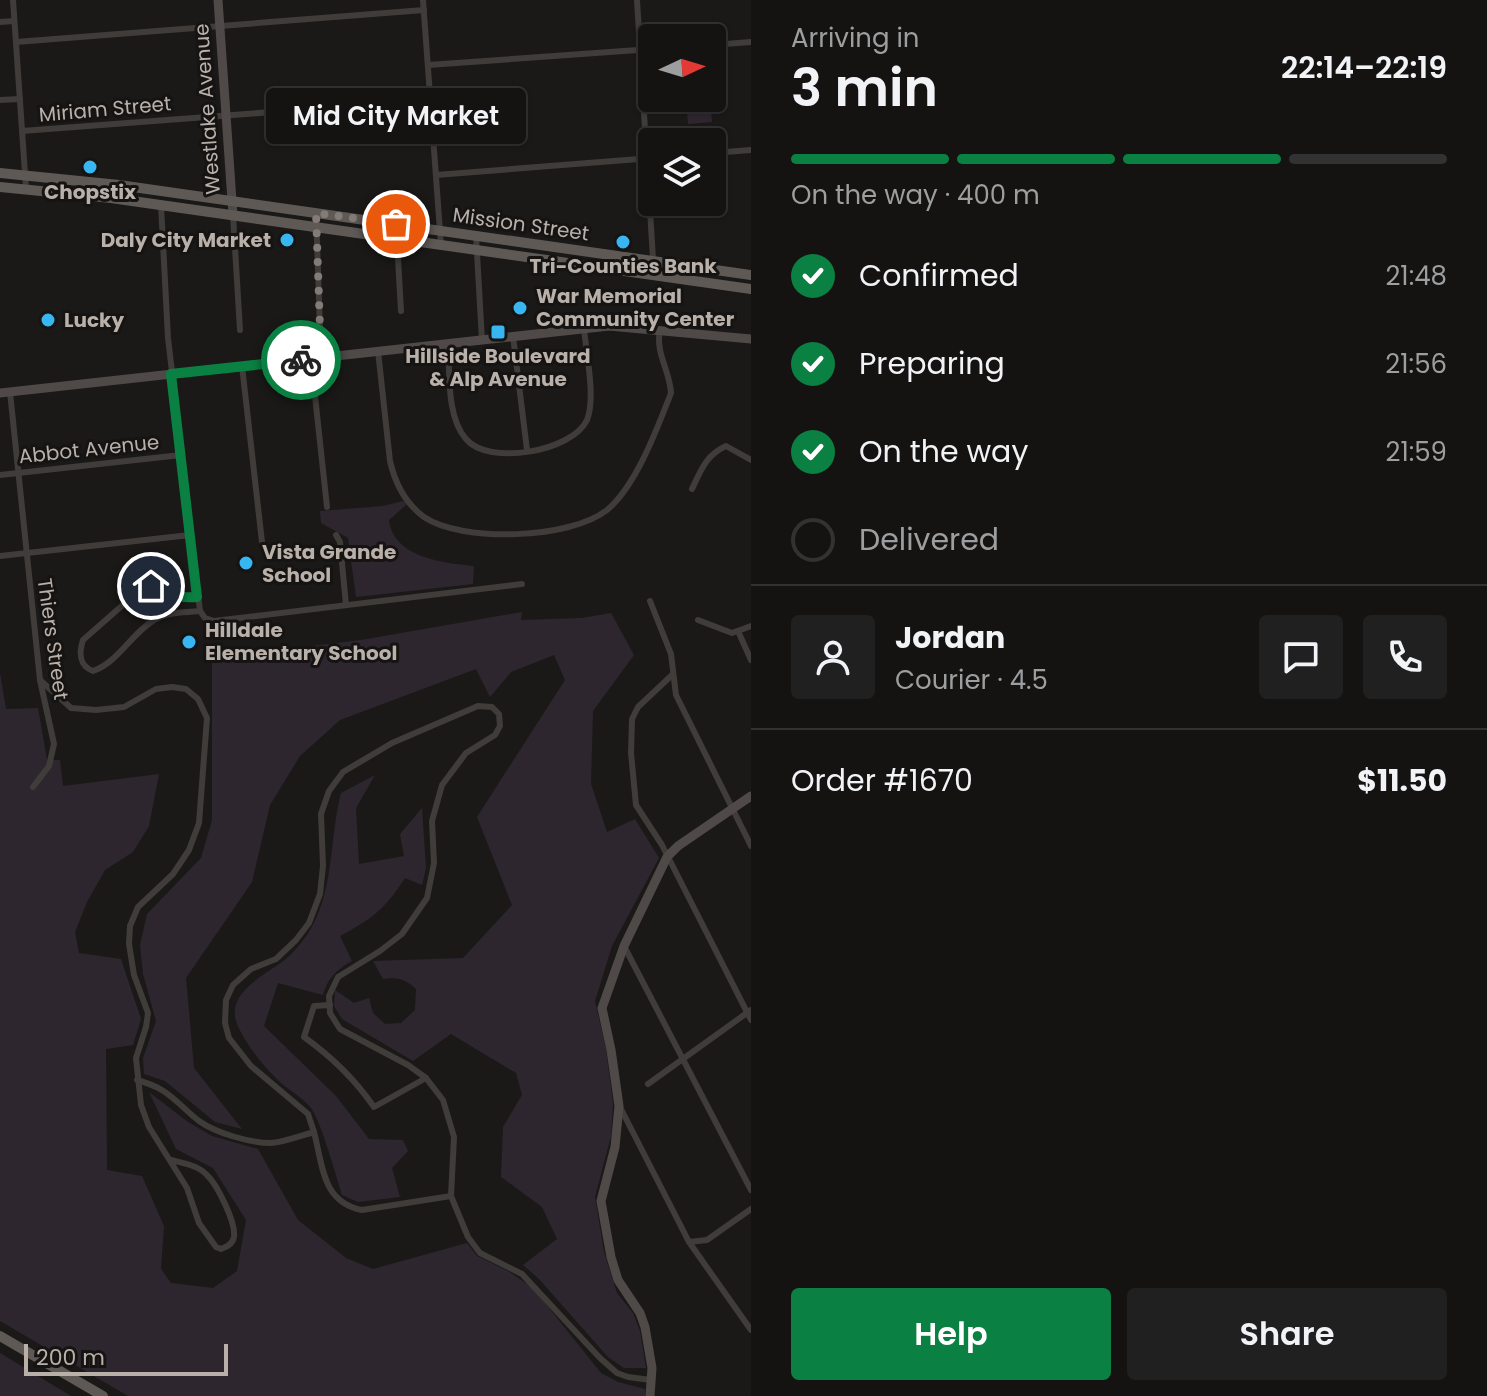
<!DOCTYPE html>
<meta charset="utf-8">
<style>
:root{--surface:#141312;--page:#212020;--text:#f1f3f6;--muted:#9d9e9f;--line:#333232;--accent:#0b8043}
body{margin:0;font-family:Poppins,sans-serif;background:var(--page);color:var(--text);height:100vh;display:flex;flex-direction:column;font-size:30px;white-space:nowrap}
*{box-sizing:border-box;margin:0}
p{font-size:26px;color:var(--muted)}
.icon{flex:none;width:44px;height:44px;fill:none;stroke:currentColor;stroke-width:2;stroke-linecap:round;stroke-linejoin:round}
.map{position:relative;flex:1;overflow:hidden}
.sheet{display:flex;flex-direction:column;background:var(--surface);width:736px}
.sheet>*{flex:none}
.needle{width:52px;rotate:86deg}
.buttons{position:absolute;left:638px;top:24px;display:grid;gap:16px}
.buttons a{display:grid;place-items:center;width:88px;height:88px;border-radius:8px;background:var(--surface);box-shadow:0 2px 6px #0004,0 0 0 2px var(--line);font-size:40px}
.scale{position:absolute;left:24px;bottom:20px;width:204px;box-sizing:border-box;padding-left:8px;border:4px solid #bab0aa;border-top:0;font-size:22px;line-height:28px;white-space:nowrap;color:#bab0aa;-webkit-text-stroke:6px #151413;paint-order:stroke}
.pin{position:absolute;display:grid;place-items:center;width:68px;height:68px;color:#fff;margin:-34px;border:4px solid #fff;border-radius:50%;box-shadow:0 2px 8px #0007}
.courier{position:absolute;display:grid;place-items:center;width:80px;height:80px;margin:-40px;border:6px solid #0b8043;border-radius:50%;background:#fff;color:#222;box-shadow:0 2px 10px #0007}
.bubble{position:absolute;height:56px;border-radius:8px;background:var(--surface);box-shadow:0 2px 6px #0004,0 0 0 2px var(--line);font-size:26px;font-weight:600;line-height:56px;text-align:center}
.headline em{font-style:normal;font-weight:600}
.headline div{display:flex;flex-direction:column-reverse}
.headline{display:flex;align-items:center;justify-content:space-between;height:136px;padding:0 40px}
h1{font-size:52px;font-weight:600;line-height:60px}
.bar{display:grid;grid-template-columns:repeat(4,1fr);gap:12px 8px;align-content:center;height:96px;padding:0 40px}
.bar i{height:10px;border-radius:6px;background:var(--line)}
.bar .current{background:var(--accent)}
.bar p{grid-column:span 4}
.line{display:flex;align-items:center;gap:20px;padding:0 40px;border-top:2px solid var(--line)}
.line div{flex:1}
.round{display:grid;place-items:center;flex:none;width:84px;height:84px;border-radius:8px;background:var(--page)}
ol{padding:0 40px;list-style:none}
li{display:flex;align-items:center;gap:24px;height:88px}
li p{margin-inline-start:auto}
li .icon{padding:8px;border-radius:50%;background:var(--accent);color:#fff;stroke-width:4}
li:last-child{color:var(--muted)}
li i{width:44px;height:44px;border:4px solid var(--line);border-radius:50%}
.primary-button{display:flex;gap:16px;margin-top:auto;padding:16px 40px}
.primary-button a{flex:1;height:92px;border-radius:8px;background:var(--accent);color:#fff;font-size:32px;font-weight:600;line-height:92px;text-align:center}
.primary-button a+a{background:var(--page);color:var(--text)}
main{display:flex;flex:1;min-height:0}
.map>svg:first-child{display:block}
.green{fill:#2e262f}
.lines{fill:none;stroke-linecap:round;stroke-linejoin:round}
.street{stroke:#3f3c39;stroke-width:6}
.secondary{stroke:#4f4a47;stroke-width:9}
.primary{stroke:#5e5955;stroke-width:10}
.done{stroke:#827b77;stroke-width:8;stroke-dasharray:0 14.4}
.route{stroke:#0b8043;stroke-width:10}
.poi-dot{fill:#38b6f2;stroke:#151413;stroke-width:3}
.labels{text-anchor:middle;stroke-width:6;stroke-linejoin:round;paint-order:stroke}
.street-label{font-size:20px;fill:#bab0aa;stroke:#151413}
.poi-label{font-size:20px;font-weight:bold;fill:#bab0aa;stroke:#151413;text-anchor:start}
</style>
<main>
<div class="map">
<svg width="751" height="1396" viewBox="0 0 751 1396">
<rect width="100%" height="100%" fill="#1a1918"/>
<!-- green -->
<g class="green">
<path d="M686,98H710L712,122L688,124Z"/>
<path d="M403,501L407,504L389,520C393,558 445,563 474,566L473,584L356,597L348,538L321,523L320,511L383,506Z"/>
<path d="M522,612L521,620L582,618L611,613L634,655L593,711L591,784L607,832L635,819L659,858L612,946L595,1001L606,1049L613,1104L611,1136L595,1197L604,1252L617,1293L633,1313L640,1331L646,1368H624L608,1357L539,1279L523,1265L557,1239L542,1207L501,1177L503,1127L522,1095L516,1073L451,1034L413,1061L342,1019L334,1006L335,990L354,1003L369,998L373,1013L385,1024L401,1023L415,1010L416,989C405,979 398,977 383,979L373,961L463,958L512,905L477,817L565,680L554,655L511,672L490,697L476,669L340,720L300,756L270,805L252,882L186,978L194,1068L242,1129L215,1122L165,1081L144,1074L143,1058L156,1021L143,974L140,945L147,914L201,858L212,820V658L361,640Z"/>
<path d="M0,673L6,709L38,708L47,760H60L63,786L159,774L149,826L133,852L105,870L87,902L75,932L79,953L121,959L141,1019L133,1045L106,1049L107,1170L142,1176L164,1226L161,1269L171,1283L213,1288L237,1271L246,1220L213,1168L176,1149L149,1092L188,1122L212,1136L258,1149L298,1220L346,1258L373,1269L467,1243L477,1256L508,1271L533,1288L601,1373L618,1382L645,1389V1396H128L0,1321Z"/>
<path d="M375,775L356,808L359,864L404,856L400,834L422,808L426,868L422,885L405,878C384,910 373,918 340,936L352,961C337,969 327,979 323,995L278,983L264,1026L336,1096L369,1139L403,1140L408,1151L392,1168L400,1197L358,1202L342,1195C336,1176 321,1121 311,1108C302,1096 284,1088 274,1076C260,1062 242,1039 236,1021C227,991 269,973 287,958C294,952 302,942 307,935C335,893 329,839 341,793Z"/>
<path d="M0,1353L71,1396H0Z"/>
</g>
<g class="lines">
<!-- street -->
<g class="street">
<path d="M13,0L26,188"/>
<path d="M423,0L441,245"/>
<path d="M637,0L654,275"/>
<path d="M0,22L14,21"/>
<path d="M16,42L424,10"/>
<path d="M712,45L751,42"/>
<path d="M428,65L652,49"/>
<path d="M0,100L20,99"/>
<path d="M22,131L430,100"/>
<path d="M712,153L751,150"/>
<path d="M436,175L652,158"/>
<path d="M161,205L168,338L200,611"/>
<path d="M316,213L321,357"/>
<path d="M233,215L240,330"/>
<path d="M396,224L401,311"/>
<path d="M476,236L482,340"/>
<path d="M513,336L527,450"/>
<path d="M448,343C450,372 446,416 466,439C488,466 572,452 587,420C596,398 586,353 584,328"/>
<path d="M378,351L390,461C395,483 405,503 424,517C462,543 571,539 607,510C636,486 657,429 671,393C670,371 655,353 660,330"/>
<path d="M311,359L327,507"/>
<path d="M242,366L262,542L267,552"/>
<path d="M10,392L40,680L54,744L49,766L33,787"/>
<path d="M0,475L181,455"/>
<path d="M692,489C701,470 706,455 726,446L751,460"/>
<path d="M336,535L340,542L346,605"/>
<path d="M0,556L190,535"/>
<path d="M197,597C191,598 183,600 177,598C161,593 161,583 141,589L83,640C79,652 79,666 93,671C119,662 132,632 156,619C169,612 186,612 200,611"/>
<path d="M650,601L671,654L676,695L751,846"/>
<path d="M200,611L205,618L214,621L522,584"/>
<path d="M698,620L732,633L751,626"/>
<path d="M738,631L751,660"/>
<path d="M672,675L638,707L632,719L631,753L636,805L662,845L751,1020"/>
<path d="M40,680L71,708L96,710L124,707L156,689L172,687L186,689L198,699L207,718L199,823L189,850L173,874L138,907L130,926L129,944L134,975L148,1013L146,1027L136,1058L141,1105L149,1127L187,1188L199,1223L216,1247L221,1249C227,1247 233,1244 234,1237C236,1222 217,1184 206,1174C197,1165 182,1163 171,1160"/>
<path d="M624,946L751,1190"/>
<path d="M330,1005L314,1006L304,1037C332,1057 354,1078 374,1107L426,1078"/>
<path d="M137,1080C170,1089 174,1101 199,1121C216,1133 250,1143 271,1143C285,1142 300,1136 314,1132C323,1166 322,1202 362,1210L451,1196"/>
<path d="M648,1084L751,1010"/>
<path d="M621,1109L689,1242L751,1330"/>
<path d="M314,1132L308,1114L251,1066L229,1038L225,1023L226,1000L233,985L251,969L276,959L296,940L309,923L320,894L323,866L321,814L329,791L343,772L392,743L478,706L492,707L499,714L500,726L495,735L466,753L442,785L432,821L434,863L427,898L402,934L380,951L338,977L329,996L330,1013L340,1029L408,1065L426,1078L443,1100L454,1137L451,1196L468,1237L480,1253L522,1274L600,1358L617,1373L628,1377L651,1380"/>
<path d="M689,1242L707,1240L751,1209"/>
</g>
<!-- secondary -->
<g class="secondary">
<path d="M218,0L233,215"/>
<path d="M0,393L609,326L751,339"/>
<path d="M650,1396L652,1368L645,1327L640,1313L618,1280L611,1257L601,1201L615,1147L619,1106L611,1050L602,1008L624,946L667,857L678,846L751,796"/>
</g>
<!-- primary -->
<g class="primary">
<path d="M0,173L119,185L751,275"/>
<path d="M0,187L111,198L751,289"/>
<path d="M0,1336L103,1396"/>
</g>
</g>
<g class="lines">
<!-- done -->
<path class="done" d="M301,360L321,357L316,213L396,224"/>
<!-- route -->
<path class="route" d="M151,586C173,590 170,599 197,597L171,374L301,360"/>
</g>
<!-- markers -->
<g class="poi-dot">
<circle cx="90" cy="167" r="8"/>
<circle cx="287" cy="240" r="8"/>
<circle cx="623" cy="242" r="8"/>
<circle cx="520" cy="308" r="8"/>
<circle cx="48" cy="320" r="8"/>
<rect x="490" y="324" width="16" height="16" rx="4"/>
<circle cx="246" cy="563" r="8"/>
<circle cx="189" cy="642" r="8"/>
</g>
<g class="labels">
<!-- street labels -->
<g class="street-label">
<text transform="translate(105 109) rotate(-5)" y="7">Miriam Street</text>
<text transform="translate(207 109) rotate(-94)" y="7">Westlake Avenue</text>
<text transform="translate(521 224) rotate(8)" y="7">Mission Street</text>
<text transform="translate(89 449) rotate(-6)" y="7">Abbot Avenue</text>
<text transform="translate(53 639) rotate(82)" y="7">Thiers Street</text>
</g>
<!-- poi labels -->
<g class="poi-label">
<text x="90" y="199" text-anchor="middle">Chopstix</text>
<text x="271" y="247" text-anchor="end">Daly City Market</text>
<text x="623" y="273" text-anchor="middle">Tri-Counties Bank</text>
<text x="536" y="303">War Memorial<tspan x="536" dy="23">Community Center</tspan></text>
<text x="64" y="327">Lucky</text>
<text x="498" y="363" text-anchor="middle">Hillside Boulevard<tspan x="498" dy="23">&amp; Alp Avenue</tspan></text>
<text x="262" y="559">Vista Grande<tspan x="262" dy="23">School</tspan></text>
<text x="205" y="637">Hilldale<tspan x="205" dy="23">Elementary School</tspan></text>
</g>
</g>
</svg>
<div class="buttons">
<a><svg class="needle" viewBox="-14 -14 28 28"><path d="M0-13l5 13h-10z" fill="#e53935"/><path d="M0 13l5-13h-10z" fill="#9d9e9f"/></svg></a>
<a><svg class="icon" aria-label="layers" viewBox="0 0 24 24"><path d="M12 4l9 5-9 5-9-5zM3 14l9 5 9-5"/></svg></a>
</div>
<div class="scale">200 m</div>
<div class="pin" style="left:396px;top:224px;background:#ea580c"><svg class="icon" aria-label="bag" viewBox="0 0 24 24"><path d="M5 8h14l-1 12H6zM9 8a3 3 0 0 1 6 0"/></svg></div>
<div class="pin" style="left:151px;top:586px;background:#1f2937"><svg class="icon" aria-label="home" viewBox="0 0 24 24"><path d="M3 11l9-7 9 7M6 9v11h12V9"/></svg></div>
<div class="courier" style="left:301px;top:360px"><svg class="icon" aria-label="bike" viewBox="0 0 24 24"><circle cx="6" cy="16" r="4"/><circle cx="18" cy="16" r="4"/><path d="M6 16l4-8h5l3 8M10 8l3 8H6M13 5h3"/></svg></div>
<div class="bubble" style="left:266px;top:88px;width:260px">Mid City Market</div>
</div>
<section class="sheet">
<div class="headline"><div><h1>3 min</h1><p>Arriving in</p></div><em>22:14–22:19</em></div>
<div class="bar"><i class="current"></i><i class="current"></i><i class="current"></i><i></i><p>On the way · 400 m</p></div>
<ol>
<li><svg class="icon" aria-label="check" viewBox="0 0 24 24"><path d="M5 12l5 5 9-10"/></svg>Confirmed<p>21:48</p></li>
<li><svg class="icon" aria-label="check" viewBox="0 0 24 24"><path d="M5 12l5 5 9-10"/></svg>Preparing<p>21:56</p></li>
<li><svg class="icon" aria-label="check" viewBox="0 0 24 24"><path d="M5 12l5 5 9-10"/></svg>On the way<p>21:59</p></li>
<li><i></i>Delivered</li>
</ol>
<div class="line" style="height:144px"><a class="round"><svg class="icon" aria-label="person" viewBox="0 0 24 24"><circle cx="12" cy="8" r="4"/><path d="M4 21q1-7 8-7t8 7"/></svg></a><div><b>Jordan</b><p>Courier · 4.5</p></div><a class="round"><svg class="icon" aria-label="chat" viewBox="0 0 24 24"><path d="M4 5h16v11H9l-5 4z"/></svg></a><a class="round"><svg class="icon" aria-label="phone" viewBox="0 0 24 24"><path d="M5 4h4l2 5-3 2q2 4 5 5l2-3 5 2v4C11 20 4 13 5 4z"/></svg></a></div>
<div class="line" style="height:104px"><div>Order #1670</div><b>$11.50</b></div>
<div class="primary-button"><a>Help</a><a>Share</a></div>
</section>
</main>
